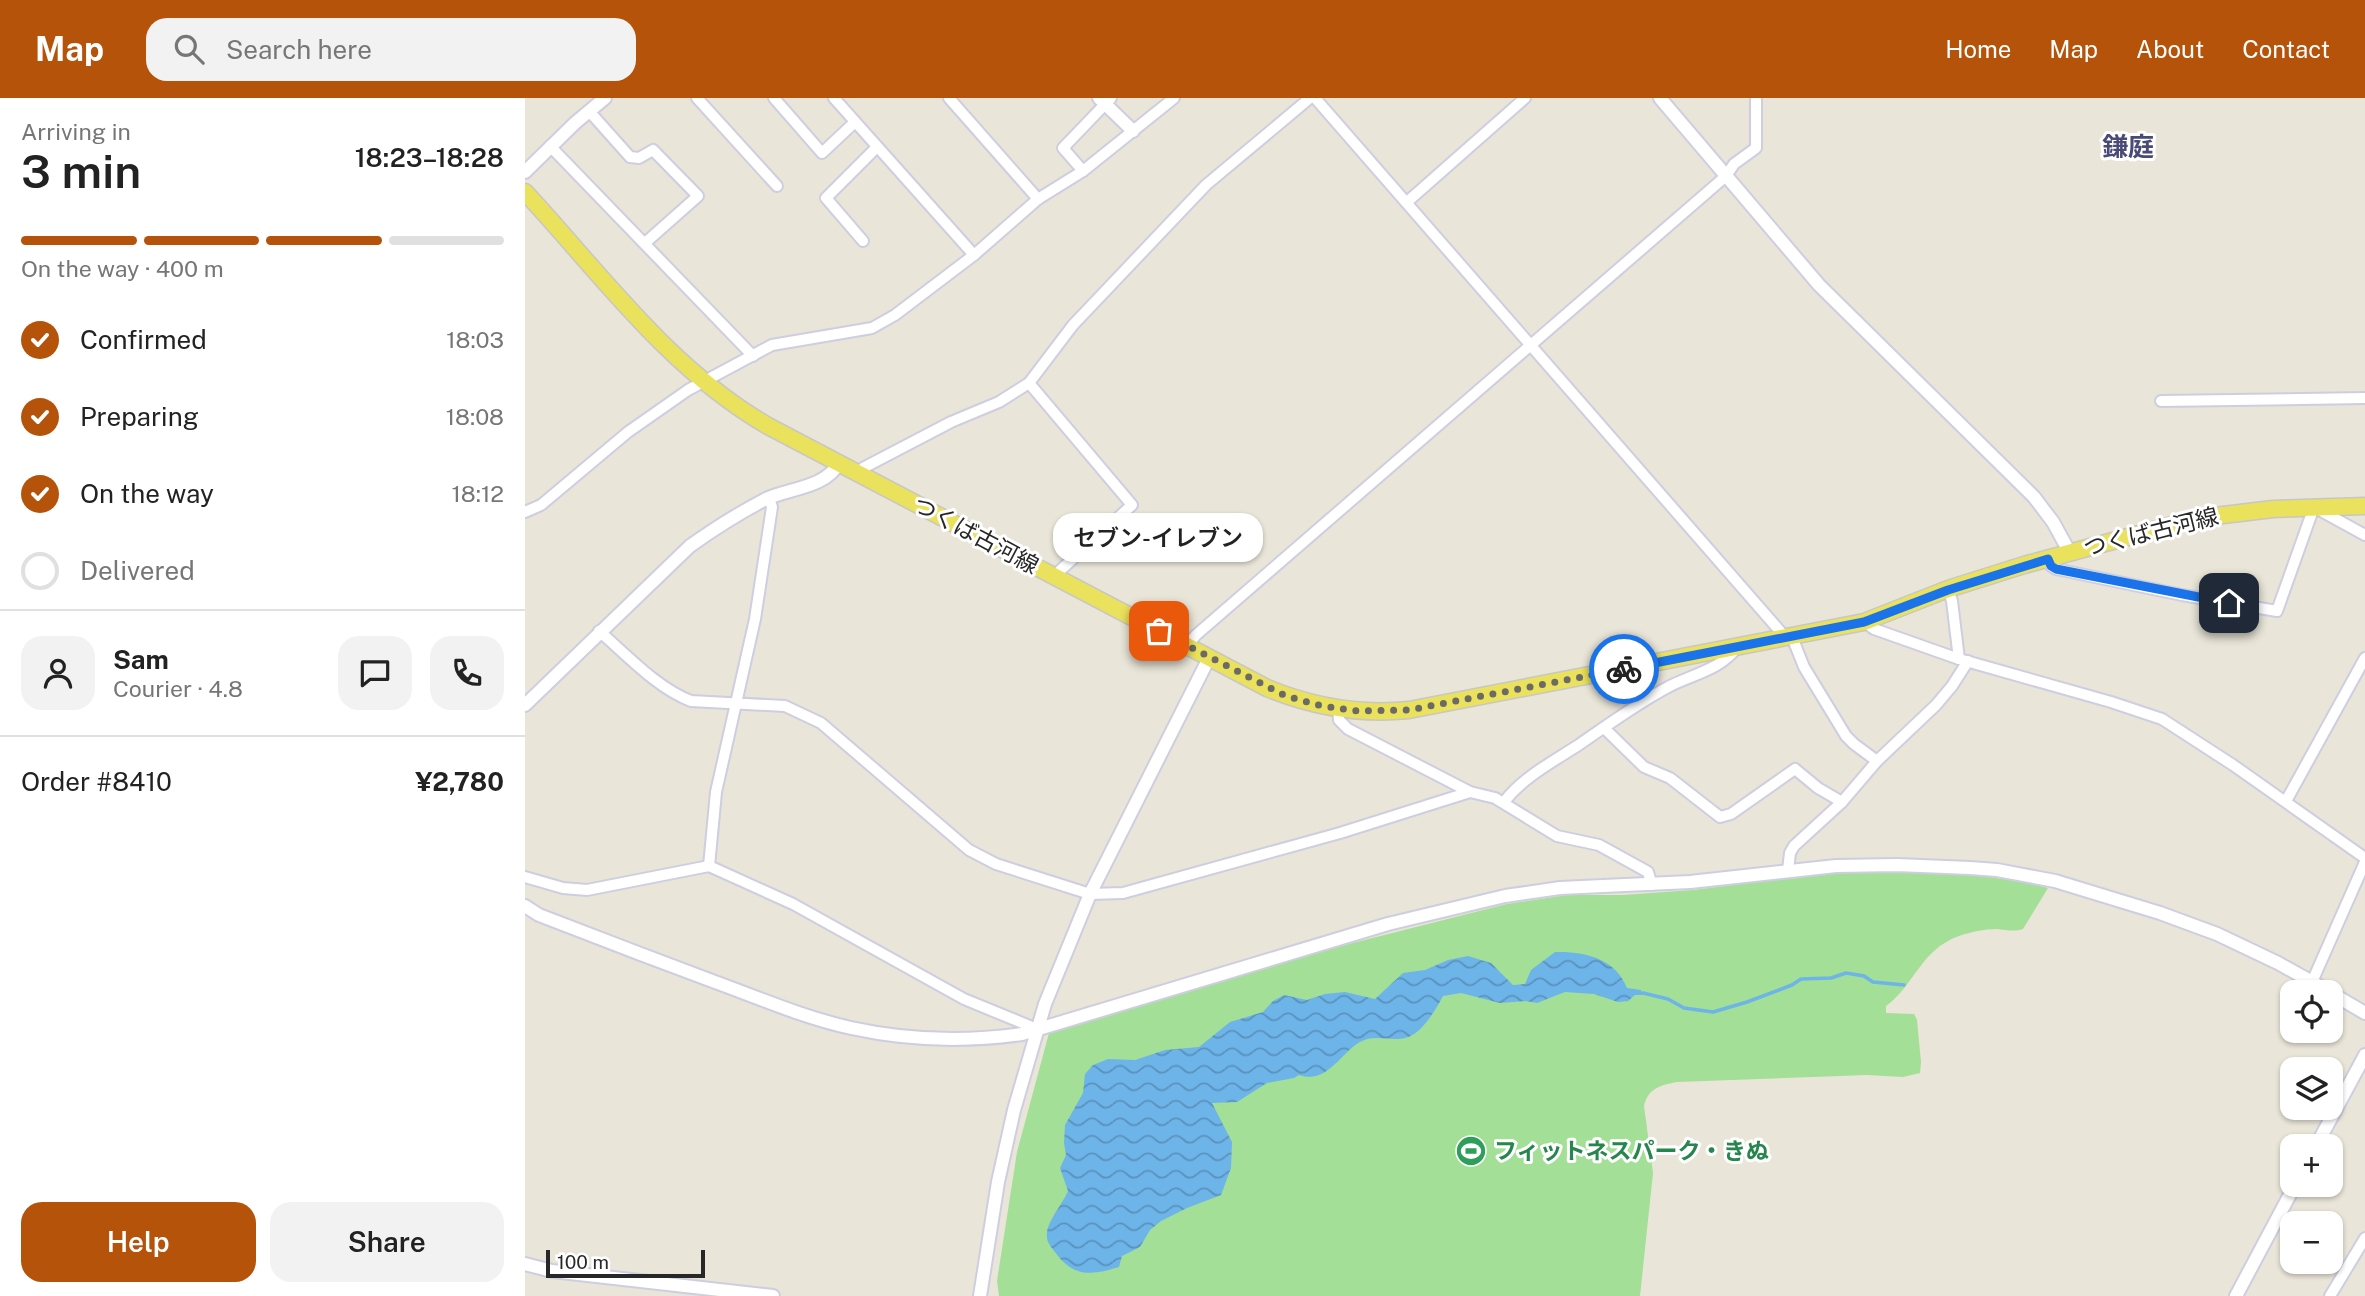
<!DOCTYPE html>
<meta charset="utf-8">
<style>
:root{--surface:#fff;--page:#f2f2f2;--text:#222;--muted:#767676;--line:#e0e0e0;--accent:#b45309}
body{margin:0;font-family:"Public Sans","Noto Sans JP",sans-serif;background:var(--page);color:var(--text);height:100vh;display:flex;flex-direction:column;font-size:26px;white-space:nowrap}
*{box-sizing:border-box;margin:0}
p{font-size:23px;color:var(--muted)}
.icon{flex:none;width:38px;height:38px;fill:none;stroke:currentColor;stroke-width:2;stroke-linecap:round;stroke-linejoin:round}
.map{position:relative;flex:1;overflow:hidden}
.drawer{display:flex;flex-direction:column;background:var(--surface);width:525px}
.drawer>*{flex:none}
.tools{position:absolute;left:1755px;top:882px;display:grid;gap:14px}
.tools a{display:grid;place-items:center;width:63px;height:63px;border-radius:14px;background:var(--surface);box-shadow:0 2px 5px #0004;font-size:35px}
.scale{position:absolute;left:21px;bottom:18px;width:159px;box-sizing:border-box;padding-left:7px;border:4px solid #272727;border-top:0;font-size:19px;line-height:24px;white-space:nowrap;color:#272727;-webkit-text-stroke:5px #fff;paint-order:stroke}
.pin{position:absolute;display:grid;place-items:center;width:60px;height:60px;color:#fff;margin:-30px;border-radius:14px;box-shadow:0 4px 10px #0006}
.courier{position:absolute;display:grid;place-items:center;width:70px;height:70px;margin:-35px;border:5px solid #1a73e8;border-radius:50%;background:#fff;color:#222;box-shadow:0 2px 9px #0007}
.bubble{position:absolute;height:49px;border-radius:21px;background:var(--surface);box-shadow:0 2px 5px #0004;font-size:23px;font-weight:600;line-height:49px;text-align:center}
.head em{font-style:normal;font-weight:600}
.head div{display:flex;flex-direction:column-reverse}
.head{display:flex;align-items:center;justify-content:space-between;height:119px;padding:0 21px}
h1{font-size:46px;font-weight:600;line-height:52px}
.bar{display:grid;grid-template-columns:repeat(4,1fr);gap:10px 7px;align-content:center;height:84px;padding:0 21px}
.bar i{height:9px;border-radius:5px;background:var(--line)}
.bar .current{background:var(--accent)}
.bar p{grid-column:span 4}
.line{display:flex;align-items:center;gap:18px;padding:0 21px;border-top:2px solid var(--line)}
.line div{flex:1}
.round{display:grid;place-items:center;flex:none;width:74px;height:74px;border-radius:21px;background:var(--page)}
ol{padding:0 21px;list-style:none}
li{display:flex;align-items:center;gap:21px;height:77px}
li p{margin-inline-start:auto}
li .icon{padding:7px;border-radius:50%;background:var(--accent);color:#fff;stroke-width:4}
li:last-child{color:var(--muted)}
li i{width:38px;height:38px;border:4px solid var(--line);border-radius:50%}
.cta{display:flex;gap:14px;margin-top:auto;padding:14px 21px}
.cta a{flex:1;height:80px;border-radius:21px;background:var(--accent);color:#fff;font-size:28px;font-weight:600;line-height:80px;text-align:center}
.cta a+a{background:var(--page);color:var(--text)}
header{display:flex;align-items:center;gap:42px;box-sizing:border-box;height:98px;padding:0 35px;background:var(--accent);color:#fff}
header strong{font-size:33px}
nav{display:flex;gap:38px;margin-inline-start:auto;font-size:24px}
.search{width:490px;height:63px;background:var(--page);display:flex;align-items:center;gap:18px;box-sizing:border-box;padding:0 24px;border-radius:21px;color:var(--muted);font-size:26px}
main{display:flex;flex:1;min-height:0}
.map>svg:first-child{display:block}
.park{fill:#a3df96}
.water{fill:url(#water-waves)}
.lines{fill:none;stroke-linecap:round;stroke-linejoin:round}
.stream{stroke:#6db4e9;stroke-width:3.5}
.minor-casing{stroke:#cecee0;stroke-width:14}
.tertiary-casing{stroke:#cecee0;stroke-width:16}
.primary-casing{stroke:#c7c7c7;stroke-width:19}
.minor{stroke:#fff;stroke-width:10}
.tertiary{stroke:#fff;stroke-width:12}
.primary{stroke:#eae15c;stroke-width:16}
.done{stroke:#6b6a65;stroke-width:7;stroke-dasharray:0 12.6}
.route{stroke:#1a73e8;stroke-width:9}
.labels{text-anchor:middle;stroke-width:6;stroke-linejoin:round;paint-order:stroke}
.street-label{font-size:23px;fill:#272727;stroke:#fff}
.leisure-label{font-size:23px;font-weight:bold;fill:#27864d;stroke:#fff;text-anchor:start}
.quarter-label{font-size:26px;font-weight:bold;fill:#494a75;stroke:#fff}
</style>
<header>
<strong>Map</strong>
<div class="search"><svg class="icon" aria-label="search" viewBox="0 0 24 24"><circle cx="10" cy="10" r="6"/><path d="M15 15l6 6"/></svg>Search here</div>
<nav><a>Home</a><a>Map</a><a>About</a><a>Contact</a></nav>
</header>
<main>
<section class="drawer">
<div class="head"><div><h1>3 min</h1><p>Arriving in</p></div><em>18:23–18:28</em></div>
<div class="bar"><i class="current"></i><i class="current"></i><i class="current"></i><i></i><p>On the way · 400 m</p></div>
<ol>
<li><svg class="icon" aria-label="check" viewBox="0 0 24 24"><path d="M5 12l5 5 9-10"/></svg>Confirmed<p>18:03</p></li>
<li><svg class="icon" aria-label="check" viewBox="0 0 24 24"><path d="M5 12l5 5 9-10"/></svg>Preparing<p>18:08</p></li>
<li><svg class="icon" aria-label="check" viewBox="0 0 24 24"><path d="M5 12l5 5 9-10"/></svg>On the way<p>18:12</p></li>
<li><i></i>Delivered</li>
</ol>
<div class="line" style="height:126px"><a class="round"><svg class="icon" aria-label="person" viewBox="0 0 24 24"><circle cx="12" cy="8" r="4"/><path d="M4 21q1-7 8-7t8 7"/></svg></a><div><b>Sam</b><p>Courier · 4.8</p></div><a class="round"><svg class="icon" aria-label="chat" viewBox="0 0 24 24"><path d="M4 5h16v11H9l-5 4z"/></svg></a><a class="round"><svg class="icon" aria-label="phone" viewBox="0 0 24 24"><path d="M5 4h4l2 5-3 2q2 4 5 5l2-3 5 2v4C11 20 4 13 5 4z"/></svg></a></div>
<div class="line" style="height:91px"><div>Order #8410</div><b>¥2,780</b></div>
<div class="cta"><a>Help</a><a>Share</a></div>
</section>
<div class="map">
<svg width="1840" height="1198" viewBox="0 0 1840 1198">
<defs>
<pattern id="water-waves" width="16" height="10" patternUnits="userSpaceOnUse" patternTransform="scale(1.75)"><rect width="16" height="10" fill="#6db4e9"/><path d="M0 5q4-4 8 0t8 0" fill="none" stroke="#5a92bd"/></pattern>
</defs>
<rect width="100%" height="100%" fill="#e9e5d8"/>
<!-- park -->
<path class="park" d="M1317,773C1385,772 1456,773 1523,790L1498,831C1489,834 1481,832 1472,831C1459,831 1446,834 1434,838C1395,852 1390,887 1361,908V915L1389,916L1392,922L1396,964L1395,975L1378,979L1342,977L1152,984C1136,987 1123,990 1119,1008L1128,1075L1115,1198H474L472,1183L492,1054L524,935L796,853L982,806L1042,797H1098L1168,792Z"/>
<!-- water -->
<path class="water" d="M1030,854C1060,853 1091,861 1102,890L1116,892L1118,897H1110L1103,903L1093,904L1069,896L1040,894L1012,905L1001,903L975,905L936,895L918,898C912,910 900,929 889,936C873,947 854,935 837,943C816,953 803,987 774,977L769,980L742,985L712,1004L687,1005L707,1044L706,1070L696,1097L662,1110L636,1123L625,1132L615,1149L597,1158L594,1169C565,1178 548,1179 530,1154C527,1150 522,1145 522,1139C520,1125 538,1106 543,1093L535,1070L541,1057L539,1045L540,1027L558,995L560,976L568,967L583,961L610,962L640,952L674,949L705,924L738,914L748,903L759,897L782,902L800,896L820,894L850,901L878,875L900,872L923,862L943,858L966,865L988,887L1000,886L1006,872Z"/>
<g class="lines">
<!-- stream -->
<path class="stream" d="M1118,895L1143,901L1159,910L1188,914L1222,904L1267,887L1276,881L1306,880L1321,875L1339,878L1348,884L1379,887"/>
<!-- minor casing -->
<g class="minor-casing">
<g id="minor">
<path d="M172,0L252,88"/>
<path d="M249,0L297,55L330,24"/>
<path d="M309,0L449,157"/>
<path d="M424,0L513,101"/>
<path d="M790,0L1261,540"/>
<path d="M64,13L105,59L114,60L128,52L173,98L120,145"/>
<path d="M25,48L228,258"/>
<path d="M558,73L538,50L586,0"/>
<path d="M882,104L1000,0"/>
<path d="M338,143L301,100L352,49"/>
<path d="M504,285L607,407L529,478"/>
<path d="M1636,303L1840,300"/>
<path d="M332,375L338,370L426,324L474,304L504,285L548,227L681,87L785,0"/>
<path d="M0,414L16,407L103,334L163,292L247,247L347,230L370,217L449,157L513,101L558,73L649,0"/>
<path d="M1523,461L1526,468L1531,471L1657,497L1752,513L1789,409L1840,437"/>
<path d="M1423,491L1427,503L1434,561"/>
<path d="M1339,524L1349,531L1434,561L1586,604L1637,621L1708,667L1840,760"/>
<path d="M74,533C102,557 132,590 166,603L260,608L296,625L444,752L471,766L565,796L598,795L815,735L945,694"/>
<path d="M1267,539L1279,569L1321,638L1329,646L1352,663"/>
<path d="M662,548L671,537L1201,78L1209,66L1231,50V0"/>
<path d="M813,611L814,622L823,631L945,694L970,700L1032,738L1074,747L1123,774L1127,787"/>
<path d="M1079,630L1119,669L1145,680L1195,719L1206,716L1270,671L1293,690L1317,704"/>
<path d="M1761,703L1840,560"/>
<path d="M979,704C998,679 1029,663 1055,646C1084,626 1114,604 1145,588C1169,576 1197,571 1213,548"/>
<path d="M184,768L191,694L230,521L247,409L244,400"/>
<path d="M1263,772L1265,755L1269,748L1317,704L1352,663L1411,607L1427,588L1443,563"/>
<path d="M0,779L38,790L62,792L184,768L268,806L439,901L512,931"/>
<path d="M1787,884L1840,764"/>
<path d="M1805,1198L1840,1140"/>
</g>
</g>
<!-- tertiary casing -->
<g class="tertiary-casing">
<g id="tertiary">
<path d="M574,0L608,33"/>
<path d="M1135,0L1294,187L1509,399L1528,424L1545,455"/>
<path d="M0,74L50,25L80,0"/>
<path d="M0,607L165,448C189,431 214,415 241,401C265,390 300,390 314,365"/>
<path d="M0,808L14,817C73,840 131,862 190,884C234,900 280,920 326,930C381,942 441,944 497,936L863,826L980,798L1035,790L1165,784L1311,768L1372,767L1445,770L1472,772L1530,783L1635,815L1692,836L1753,865L1805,894"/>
<path d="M1806,895L1840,915"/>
<path d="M1791,1048L1840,957"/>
<path d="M0,1166L27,1173L248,1198"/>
<path d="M455,1198L473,1084L489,1012L520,906L565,796L684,560"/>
<path d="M1711,1198L1770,1087"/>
</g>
</g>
<!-- primary casing -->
<g class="primary-casing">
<path id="primary" d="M0,94C76,176 144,271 243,328L742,590C788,609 834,617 884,612L1339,524L1423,491L1499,467L1673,420L1748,411L1840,408"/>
</g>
<!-- minor -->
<use href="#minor" class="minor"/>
<!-- tertiary -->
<use href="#tertiary" class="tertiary"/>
<!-- primary -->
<use href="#primary" class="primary"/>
</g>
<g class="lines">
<!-- done -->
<path class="done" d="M634,533L761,598L797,608L832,613L884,612L1099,571"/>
<!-- route -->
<path class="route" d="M1099,571L1339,524L1423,492L1523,461L1526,468L1531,471L1704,505"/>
</g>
<!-- icons -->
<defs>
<g id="stadium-disc" transform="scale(1.575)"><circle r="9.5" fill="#2e9e5b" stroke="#fff"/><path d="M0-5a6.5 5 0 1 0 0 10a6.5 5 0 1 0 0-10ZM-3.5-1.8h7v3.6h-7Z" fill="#fff"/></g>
</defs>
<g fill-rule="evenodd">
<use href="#stadium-disc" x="946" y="1053"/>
</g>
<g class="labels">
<!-- street labels -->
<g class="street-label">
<text transform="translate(1626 434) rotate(-14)" y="8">つくば古河線</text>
<text transform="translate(451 437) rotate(28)" y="8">つくば古河線</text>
</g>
<!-- leisure labels -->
<g class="leisure-label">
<text x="969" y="1061">フィットネスパーク・きぬ</text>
</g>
<!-- quarter labels -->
<g class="quarter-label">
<text x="1603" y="58">鎌庭</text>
</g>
</g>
</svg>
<div class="tools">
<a><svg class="icon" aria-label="locate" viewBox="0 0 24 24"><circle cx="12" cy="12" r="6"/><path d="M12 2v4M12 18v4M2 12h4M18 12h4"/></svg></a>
<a><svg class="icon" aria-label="layers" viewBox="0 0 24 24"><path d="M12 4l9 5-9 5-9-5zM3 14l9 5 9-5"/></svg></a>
<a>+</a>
<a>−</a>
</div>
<div class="scale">100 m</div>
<div class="pin" style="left:634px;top:533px;background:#ea580c"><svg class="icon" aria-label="bag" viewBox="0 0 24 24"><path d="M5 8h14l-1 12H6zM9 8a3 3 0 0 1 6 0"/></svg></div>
<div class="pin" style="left:1704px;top:505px;background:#1f2937"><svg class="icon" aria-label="home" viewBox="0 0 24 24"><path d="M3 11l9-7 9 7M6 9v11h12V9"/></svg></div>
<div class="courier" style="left:1099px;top:571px"><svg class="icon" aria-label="bike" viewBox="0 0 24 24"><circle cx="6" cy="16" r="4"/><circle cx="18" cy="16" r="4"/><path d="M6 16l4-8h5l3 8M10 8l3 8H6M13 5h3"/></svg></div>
<div class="bubble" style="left:528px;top:415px;width:210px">セブン-イレブン</div>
</div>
</main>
